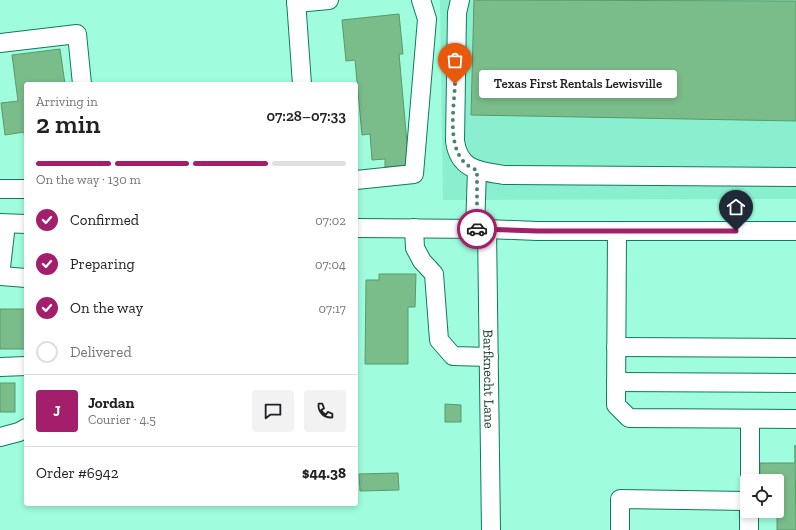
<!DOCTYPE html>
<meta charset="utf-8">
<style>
:root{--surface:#fff;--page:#f2f2f2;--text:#202124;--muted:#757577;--line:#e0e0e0;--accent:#a31e6b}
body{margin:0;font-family:"Zilla Slab",serif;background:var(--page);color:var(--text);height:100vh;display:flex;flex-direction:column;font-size:15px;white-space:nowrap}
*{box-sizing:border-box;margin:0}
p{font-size:13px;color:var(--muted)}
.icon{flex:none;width:22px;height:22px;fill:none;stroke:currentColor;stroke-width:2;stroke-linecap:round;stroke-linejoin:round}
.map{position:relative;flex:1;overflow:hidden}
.details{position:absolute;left:24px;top:82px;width:334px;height:424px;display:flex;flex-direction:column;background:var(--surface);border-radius:4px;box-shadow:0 2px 6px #0003}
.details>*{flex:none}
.fabs{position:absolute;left:740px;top:474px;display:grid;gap:8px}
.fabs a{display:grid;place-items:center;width:44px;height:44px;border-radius:4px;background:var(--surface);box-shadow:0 2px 6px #0003;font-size:20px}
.pin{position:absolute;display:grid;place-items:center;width:34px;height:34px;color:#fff;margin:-41px -17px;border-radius:50% 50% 50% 0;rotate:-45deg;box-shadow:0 0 4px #0007}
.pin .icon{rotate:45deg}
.courier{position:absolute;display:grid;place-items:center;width:40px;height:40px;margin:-20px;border:3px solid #a31e6b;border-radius:50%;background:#fff;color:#222;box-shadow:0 1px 5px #0007}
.bubble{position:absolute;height:28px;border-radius:4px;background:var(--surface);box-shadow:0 2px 6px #0003;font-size:13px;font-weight:600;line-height:28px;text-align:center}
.headline em{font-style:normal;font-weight:600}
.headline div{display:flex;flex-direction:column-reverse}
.headline{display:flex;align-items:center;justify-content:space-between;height:68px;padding:0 12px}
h1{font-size:26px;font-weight:600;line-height:30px}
.bar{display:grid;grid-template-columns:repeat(4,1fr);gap:6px 4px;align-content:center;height:48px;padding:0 12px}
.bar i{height:5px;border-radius:3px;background:var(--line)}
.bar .on{background:var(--accent)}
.bar p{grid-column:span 4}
.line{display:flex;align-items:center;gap:10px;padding:0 12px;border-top:1px solid var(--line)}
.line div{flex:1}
.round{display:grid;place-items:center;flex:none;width:42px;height:42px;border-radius:4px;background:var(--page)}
ol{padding:0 12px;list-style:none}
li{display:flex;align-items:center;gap:12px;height:44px}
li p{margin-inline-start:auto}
li .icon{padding:4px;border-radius:50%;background:var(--accent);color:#fff;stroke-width:4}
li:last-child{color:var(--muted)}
li i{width:22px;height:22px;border:2px solid var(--line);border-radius:50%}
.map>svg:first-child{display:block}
.built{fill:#8aefcf}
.building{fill:#7abc8a;stroke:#599a6a}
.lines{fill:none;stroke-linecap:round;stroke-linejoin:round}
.minor-casing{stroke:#0e7a61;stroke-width:20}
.minor{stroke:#fff;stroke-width:18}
.done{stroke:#498370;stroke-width:4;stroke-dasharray:0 7.2}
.route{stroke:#a31e6b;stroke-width:5}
.labels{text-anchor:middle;stroke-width:3;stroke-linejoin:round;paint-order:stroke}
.street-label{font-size:14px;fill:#1b4236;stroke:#fff}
</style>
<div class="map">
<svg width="796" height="530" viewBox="0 0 796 530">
<rect width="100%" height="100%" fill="#9ffcdd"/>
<!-- built -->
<path class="built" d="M440,0H796V199L443,200Z"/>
<!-- building -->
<g class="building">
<path d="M474,0L796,1V121L471,115Z"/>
<path d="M399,14L403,54H399L409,165L385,167V159L372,160L370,134L362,135L355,60L346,61L342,20Z"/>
<path d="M60,49L65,84H26V149L24,132L5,135L1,103L18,101L12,55Z"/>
<path d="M379,274H416L415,307H408V364H365L366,280H379Z"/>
<rect x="0" y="309" width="26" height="40"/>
<rect x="0" y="383" width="15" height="29"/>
<path d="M445,404L461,405V422H445Z"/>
<path d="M795,445L796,530H777V513H759V511H777V481H760V463H795Z"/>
<path d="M398,473L399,490L360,491L359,474Z"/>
</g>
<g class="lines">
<!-- minor casing -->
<g class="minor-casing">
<g id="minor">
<path d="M296,0L302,84"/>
<path d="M460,0L457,13L455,141C459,170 479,171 504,175L796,177"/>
<path d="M296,3L329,0"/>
<path d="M0,43L77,34L82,84"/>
<path d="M356,180L414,174L427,19L421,0"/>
<path d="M0,189H26"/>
<path d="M0,223L26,224"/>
<path d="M356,228L487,229L537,231H796"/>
<path d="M414,228L415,248L422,261L434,274L439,340L453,356L489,357"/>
<path d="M475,229L477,170"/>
<path id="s1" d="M487,229L491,530"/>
<path d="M617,231L616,405L629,418L796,419"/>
<path d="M0,276L6,224"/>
<path d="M1,276L26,278"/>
<path d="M616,347L796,348"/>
<path d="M0,367L26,366"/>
<path d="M616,382L796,383"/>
<path d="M0,437L19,432L26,428"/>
<path d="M750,481V419"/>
<path d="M620,530V499L747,501"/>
<path d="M749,530V511"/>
</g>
</g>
<!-- minor -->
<use href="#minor" class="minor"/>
</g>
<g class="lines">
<!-- done -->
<path class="done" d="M455,84C454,110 444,160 477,170V229"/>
<!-- route -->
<path class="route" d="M477,229L537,231H736"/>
</g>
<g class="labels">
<!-- street labels -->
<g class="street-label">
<text dy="5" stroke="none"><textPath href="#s1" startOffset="150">Barfknecht Lane</textPath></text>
</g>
</g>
</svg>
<div class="fabs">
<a><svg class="icon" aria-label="locate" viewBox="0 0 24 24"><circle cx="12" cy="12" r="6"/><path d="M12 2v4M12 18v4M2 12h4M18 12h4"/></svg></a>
</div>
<div class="pin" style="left:455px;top:84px;background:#ea580c"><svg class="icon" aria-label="bag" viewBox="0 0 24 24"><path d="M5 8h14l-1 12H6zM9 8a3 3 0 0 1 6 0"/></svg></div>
<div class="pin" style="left:736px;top:231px;background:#1f2937"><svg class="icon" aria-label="home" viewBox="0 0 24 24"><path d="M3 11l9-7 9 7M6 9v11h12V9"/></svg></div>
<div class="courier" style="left:477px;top:229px"><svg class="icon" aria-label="car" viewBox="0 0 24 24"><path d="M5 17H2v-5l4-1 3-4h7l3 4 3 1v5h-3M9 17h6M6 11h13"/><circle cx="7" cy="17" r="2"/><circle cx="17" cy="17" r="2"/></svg></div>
<div class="bubble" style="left:479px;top:70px;width:198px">Texas First Rentals Lewisville</div>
<section class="details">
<div class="headline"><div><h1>2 min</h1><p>Arriving in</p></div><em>07:28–07:33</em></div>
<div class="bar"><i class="on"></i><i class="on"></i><i class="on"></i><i></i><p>On the way · 130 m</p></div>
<ol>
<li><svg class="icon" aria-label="check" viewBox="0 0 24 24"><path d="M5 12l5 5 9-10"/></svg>Confirmed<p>07:02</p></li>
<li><svg class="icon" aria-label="check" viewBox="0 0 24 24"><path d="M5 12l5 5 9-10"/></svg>Preparing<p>07:04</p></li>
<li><svg class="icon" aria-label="check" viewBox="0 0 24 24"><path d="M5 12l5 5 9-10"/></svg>On the way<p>07:17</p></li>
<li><i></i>Delivered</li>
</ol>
<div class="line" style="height:72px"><b class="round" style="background:var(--accent);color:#fff">J</b><div><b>Jordan</b><p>Courier · 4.5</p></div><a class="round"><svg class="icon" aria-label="chat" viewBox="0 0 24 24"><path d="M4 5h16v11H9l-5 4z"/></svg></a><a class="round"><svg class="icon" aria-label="phone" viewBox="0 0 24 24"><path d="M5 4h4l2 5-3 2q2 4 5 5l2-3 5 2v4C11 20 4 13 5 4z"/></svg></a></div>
<div class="line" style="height:52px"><div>Order #6942</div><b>$44.38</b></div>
</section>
</div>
